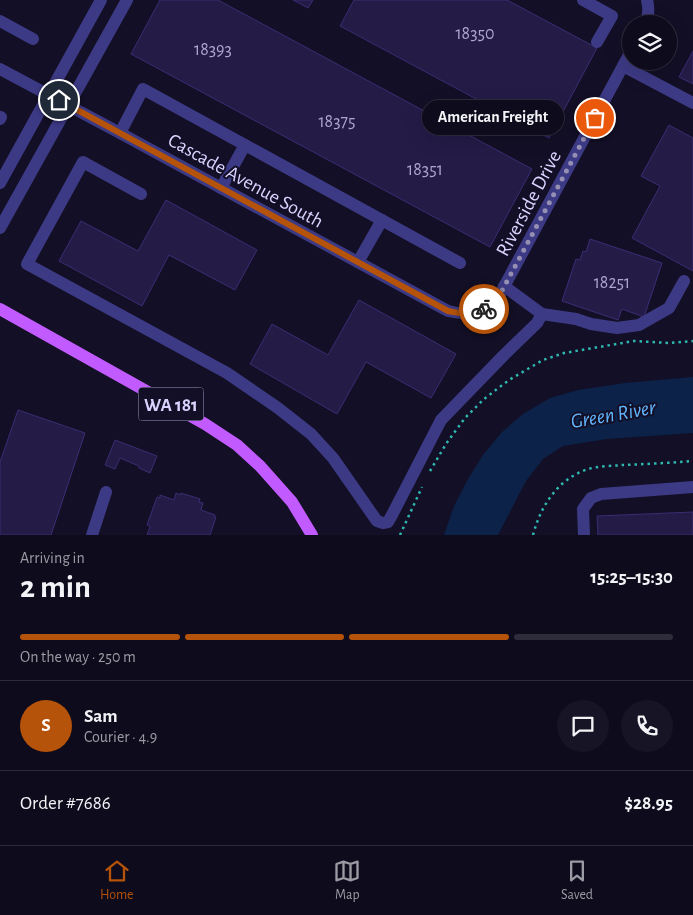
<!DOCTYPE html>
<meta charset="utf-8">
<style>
:root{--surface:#0e0b1c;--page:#171425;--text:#f1f3f6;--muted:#9b9ba3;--line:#2e2b3b;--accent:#b45309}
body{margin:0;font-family:"Alegreya Sans",sans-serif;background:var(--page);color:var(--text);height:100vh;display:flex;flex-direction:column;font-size:19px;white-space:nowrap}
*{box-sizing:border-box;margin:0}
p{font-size:16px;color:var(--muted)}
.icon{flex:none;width:28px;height:28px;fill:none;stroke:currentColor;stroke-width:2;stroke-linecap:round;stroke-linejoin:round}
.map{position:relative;height:535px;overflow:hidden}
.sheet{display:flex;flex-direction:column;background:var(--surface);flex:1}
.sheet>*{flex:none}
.tools{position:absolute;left:622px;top:15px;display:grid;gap:10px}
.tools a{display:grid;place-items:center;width:55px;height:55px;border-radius:50%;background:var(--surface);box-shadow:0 5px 20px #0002,0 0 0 1px var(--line);font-size:25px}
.pin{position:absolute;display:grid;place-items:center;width:42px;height:42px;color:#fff;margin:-21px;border:2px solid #fff;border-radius:50%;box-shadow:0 1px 5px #0007}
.courier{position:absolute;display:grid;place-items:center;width:50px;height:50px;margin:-25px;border:4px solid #b45309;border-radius:50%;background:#fff;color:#222;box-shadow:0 1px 6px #0007}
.bubble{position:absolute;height:35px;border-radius:18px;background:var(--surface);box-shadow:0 5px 20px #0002,0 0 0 1px var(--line);font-size:16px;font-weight:700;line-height:35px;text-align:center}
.overview em{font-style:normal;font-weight:700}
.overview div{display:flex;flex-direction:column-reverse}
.overview{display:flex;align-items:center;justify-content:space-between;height:85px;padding:0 20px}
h1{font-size:32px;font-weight:700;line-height:38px}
.bar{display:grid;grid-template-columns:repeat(4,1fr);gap:8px 5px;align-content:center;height:60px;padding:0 20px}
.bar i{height:6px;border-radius:4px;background:var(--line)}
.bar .on{background:var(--accent)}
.bar p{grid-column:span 4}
.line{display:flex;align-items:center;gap:12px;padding:0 20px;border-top:1px solid var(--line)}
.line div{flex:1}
.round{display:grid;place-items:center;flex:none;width:52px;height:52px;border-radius:26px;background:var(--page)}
.tabs{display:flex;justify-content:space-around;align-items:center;height:70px;border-top:1px solid var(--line);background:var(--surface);font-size:14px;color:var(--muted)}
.tabs a{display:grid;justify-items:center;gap:2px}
.tabs .on{color:var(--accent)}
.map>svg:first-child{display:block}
.water{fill:#0c2248}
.building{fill:#241b47;stroke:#3b2d73}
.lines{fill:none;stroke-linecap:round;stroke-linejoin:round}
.path{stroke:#2fb8b0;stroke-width:2.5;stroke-dasharray:2.5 4;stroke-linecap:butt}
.minor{stroke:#3d3a85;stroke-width:12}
.major{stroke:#c25bff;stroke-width:12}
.done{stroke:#948fb3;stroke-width:5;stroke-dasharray:0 9}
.route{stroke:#b45309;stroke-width:6}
.labels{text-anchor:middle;stroke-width:4;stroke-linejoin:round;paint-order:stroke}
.number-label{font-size:18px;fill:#aca6d1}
.shield{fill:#130f26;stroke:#9e99be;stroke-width:1}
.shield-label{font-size:19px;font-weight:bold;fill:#d9d4ff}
.street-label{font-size:20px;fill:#d9d4ff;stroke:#130f26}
.water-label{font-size:21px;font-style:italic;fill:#62b6ff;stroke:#130f26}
</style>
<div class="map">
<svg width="693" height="535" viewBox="0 0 693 535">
<rect width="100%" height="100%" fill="#130f26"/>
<!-- water -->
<path class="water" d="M693,377V433L607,439L563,446L543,459L526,481L498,535H444L454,506L468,479L483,455L502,432L523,414L550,398L578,390L625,383Z"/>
<!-- building -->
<g class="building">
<path d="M160,0H218L532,169L490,247L131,54Z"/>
<path d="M293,0H313L308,8Z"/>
<path d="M354,0H507L597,48L549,138L340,26Z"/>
<path d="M693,51V84L679,77Z"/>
<path d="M669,125L693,138V271L632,238L660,186L641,176Z"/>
<path d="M166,200L257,250L235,290L169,255L142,306L59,261L81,221L138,251Z"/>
<path d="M590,239L662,263L644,317L622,309L618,320L562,301L576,259L580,260L583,251L586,252Z"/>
<path d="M359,300L456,354L431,398L366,362L337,414L250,364L272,324L328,355Z"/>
<path d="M18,410L85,433L51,535H0V462Z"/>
<path d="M115,440L157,456L150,473L139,468V466L120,458L115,469L105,465Z"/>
<path d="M176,493L181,495V493L200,499L199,502L203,503L201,510L215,515L214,517H216L210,535H147L150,527V526L147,525L157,497L160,498V495L174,500Z"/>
<path d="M693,512V535H598L597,516Z"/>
</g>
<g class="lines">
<!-- path -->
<g class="path">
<path d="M430,471L446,444L465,418L484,399L509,380L543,360L564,353L634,341L669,343L693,341"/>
<path d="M400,535L422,487"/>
<path d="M533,535C541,505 558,479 588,469C599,466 612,466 623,465C646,464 670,463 693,461"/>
</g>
<!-- minor -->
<g class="minor">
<path d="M583,0L612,16L597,42"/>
<path d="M0,21L33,39"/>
<path d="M645,24C649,16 649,8 647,0"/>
<path d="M623,66L693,103"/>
<path d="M0,69L120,133L448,311C471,316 479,314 498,298L631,51"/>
<path d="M0,119L1,117"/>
<path d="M120,133L143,89L460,263"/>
<path d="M0,183L101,0"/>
<path d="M221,188L245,145"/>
<path d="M141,194L83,162L27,264L227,373L278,408L311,434L333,458L372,514L377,521L383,523L388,522L392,515L441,420L504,355L537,323L542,314L504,286"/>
<path d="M0,228L127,0"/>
<path d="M358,262L382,220"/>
<path d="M542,314L576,319L591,324L617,328L639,325L669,308L684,281"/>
<path d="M92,535L106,492"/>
<path d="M584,535L583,509L591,498L601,494L693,487"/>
</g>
<!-- major -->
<path class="major" d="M0,309L205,424L237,445L260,466L292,502L312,535"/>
</g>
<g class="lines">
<!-- done -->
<path class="done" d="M484,309L498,298L595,118"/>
<!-- route -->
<path class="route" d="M59,100L448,311C462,314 470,315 484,309"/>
</g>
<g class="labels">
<!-- number labels -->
<g class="number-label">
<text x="475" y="39">18350</text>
<text x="213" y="55">18393</text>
<text x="337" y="127">18375</text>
<text x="425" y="175">18351</text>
<text x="612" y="288">18251</text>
</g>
<!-- shield labels -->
<rect class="shield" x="138.5" y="387.5" width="65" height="33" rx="4"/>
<g class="shield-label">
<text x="171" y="411">WA 181</text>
</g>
<!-- street labels -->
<g class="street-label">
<text transform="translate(246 180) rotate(29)" y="7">Cascade Avenue South</text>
<text transform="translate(528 203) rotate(-62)" y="7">Riverside Drive</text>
</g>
<!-- water labels -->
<g class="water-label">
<text transform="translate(613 414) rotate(-10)" y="7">Green River</text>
</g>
</g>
</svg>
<div class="tools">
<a><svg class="icon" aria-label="layers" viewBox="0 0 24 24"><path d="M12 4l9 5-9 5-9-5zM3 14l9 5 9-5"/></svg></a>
</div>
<div class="pin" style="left:595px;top:118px;background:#ea580c"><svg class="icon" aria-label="bag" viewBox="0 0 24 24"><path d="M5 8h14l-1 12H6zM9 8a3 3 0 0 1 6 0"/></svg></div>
<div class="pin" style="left:59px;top:100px;background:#1f2937"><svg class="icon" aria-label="home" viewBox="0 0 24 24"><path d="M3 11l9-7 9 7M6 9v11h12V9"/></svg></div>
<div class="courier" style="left:484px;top:309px"><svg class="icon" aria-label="bike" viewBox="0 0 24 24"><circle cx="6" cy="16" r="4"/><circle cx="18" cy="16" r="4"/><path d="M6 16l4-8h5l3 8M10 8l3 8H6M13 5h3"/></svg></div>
<div class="bubble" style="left:422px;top:100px;width:142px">American Freight</div>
</div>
<section class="sheet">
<div class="overview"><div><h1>2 min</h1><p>Arriving in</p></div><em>15:25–15:30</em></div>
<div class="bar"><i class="on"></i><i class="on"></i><i class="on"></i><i></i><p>On the way · 250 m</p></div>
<div class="line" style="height:90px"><b class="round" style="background:var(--accent);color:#fff">S</b><div><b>Sam</b><p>Courier · 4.9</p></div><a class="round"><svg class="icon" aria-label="chat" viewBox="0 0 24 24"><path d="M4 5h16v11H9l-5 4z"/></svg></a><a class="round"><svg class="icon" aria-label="phone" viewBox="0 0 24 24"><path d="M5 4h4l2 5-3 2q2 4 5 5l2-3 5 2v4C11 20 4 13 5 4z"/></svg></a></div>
<div class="line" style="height:65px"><div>Order #7686</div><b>$28.95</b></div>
</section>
<nav class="tabs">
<a class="on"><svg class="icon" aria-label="home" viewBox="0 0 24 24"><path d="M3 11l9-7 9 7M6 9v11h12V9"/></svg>Home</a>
<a><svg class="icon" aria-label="map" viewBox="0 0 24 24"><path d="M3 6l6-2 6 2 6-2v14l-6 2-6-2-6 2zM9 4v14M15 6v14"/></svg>Map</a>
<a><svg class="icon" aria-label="saved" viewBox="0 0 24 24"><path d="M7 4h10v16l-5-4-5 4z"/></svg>Saved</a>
</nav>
